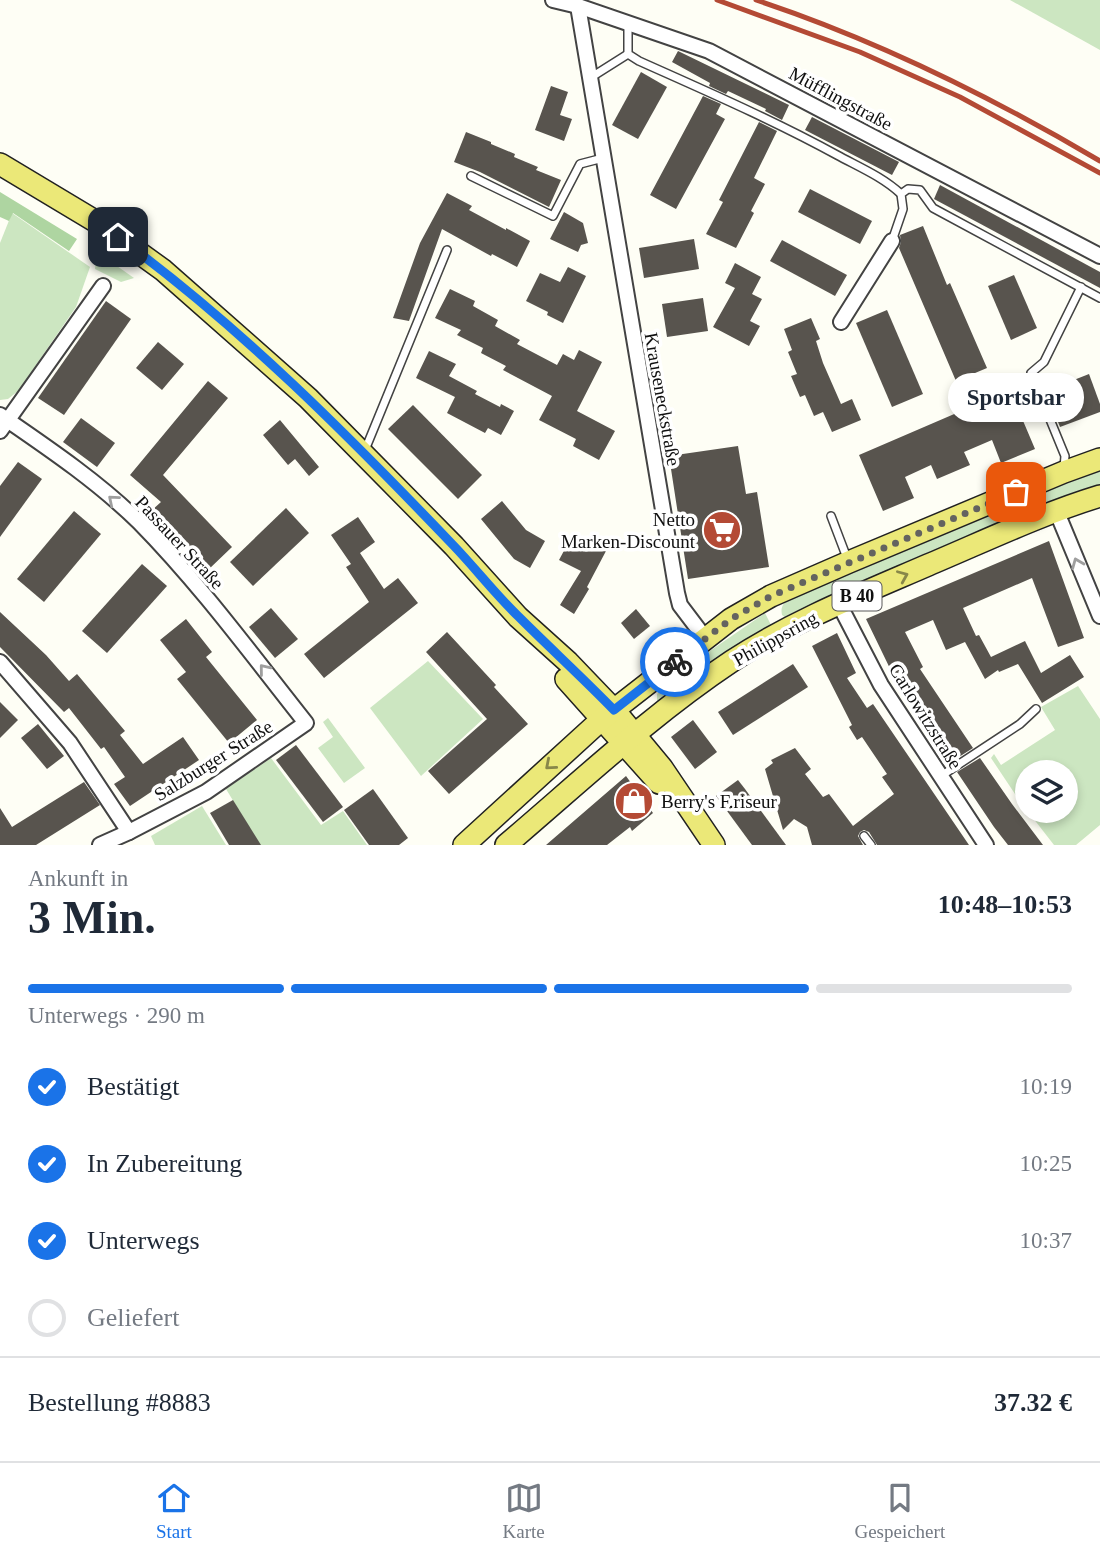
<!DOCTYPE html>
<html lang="de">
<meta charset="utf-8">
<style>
:root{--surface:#fff;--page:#f6f6f7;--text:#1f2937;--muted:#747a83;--line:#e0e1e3;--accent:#1a73e8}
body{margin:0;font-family:Georgia,serif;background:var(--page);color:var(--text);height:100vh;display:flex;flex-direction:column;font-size:26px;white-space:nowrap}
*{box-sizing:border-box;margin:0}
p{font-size:23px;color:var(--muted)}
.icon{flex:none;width:38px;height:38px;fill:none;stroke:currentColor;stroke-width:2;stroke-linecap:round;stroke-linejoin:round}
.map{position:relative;height:845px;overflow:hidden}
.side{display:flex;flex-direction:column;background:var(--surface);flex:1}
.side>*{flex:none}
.controls{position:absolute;left:1015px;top:760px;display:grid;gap:14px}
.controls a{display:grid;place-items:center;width:63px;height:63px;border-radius:50%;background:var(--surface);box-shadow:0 4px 10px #0003;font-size:35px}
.pin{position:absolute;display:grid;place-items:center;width:60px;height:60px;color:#fff;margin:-30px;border-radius:14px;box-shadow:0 4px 10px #0006}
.courier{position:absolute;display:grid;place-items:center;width:70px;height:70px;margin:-35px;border:5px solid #1a73e8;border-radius:50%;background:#fff;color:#222;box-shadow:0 2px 9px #0007}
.bubble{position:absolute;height:49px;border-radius:24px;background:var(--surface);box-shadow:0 4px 10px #0003;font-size:23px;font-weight:800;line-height:49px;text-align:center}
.overview em{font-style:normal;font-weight:800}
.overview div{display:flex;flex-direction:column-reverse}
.overview{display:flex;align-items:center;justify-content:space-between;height:119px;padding:0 28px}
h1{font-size:46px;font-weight:800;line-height:52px}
.bar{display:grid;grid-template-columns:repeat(4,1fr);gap:10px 7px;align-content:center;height:84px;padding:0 28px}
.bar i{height:9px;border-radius:5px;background:var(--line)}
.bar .selected{background:var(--accent)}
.bar p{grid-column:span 4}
.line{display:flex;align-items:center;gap:18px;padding:0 28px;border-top:2px solid var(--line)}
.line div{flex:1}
ol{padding:0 28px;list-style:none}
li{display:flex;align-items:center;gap:21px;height:77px}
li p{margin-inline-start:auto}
li .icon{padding:7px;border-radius:50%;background:var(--accent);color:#fff;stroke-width:4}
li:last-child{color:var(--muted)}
li i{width:38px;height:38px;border:4px solid var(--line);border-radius:50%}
.tabs{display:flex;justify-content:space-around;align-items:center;height:98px;border-top:2px solid var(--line);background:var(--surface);font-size:19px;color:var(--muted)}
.tabs a{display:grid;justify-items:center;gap:4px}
.tabs .selected{color:var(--accent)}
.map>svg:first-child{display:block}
.green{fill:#cce6c1;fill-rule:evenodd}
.forest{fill:#aed5a1}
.building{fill:#58544e}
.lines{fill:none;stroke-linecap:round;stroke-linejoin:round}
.lane-casing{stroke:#434343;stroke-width:10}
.street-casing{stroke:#434343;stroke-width:18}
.primary-casing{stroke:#212121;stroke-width:24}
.lane{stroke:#fff;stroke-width:7}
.street{stroke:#fff;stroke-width:14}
.primary{stroke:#ebe878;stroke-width:21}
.rail{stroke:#b44a35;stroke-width:5}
.oneway{stroke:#9f9f9f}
.oneway2{stroke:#888749}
.done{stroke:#636360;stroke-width:7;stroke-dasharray:0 12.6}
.route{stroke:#1a73e8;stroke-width:9}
.labels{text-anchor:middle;stroke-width:7;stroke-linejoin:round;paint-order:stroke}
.shield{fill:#fff;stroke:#585858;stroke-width:2}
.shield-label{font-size:18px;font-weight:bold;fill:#101010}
.street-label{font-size:19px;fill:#101010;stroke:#fff}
.poi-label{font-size:19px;fill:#101010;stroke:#fff;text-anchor:end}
</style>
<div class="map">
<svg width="1100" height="845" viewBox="0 0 1100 845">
<rect width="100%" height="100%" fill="#fefef5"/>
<!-- green -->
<g class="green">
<path d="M1010,0H1100V50Z"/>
<path d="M12,213L90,267L76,307L18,391L8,399L0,400V243Z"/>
<path d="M97,252L134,278L121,282L95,269Z"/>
<path d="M1100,469V487L786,618L782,615C779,601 792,598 802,592L1062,481Z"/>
<path d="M765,613L772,627L664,699L657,701V694L704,655Z"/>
<path d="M428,661L483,719L421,776L370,708Z"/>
<path d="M1078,686L1100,719V825L1076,845H1054L1019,800L991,758L994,754L1001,765L1055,730L1041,707ZM1027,772H1066V810H1027Z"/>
<path d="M328,718L365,768L344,783L318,748L333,737L323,722Z"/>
<path d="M271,758L321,825L343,811L367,845H260L226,789Z"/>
<path d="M202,806L226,845H155L151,836Z"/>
</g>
<!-- forest -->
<path class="forest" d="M0,192L77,239L69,251L13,213L9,221L0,217Z"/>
<!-- building -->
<g class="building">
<path d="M678,51L789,105L782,120L765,111L766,109L728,91L726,94L709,86L710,83L672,62Z"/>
<path d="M641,72L667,87L638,139L612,125Z"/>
<path d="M551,86L568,92L560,115L572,119L564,141L535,130Z"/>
<path d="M703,96L721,104L716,114L725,119L676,209L650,195Z"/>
<path d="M812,117L899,162L892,175L805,130Z"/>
<path d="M759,122L777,131L754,178L765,184L751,211L754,213L736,248L706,234L723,202L719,200Z"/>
<path d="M466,132L491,142V144L515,154L514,157L538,167L536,170L561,180L549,207L480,172L454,162Z"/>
<path d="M940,185L1100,272V288L934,199Z"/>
<path d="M810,189L872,221L860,244L798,212Z"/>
<path d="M447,193L472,206L469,210L506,230V228L530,241L517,267L492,254L491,256L442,229L409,321L393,318L420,243Z"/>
<path d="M564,212L583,223L588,243L581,245L578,252L550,239Z"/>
<path d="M923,226L947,285L950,283L987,368L956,381L899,248L901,242L900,235Z"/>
<path d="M694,239L699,269L644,278L639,248Z"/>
<path d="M782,240L847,275L835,296L770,261Z"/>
<path d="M735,263L761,277L752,294L762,299L750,321L760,326L749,346L713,327L735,288L725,283Z"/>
<path d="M568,267L586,276L563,323L547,315L548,312L526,301L540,273L560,282Z"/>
<path d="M1014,275L1037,328L1011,340L988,286Z"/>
<path d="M450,289L475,301L473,306L498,320L495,326L520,340L517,344L557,365L563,354L574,360L579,350L602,362L577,411L615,431L599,460L573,446L576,439L539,420L552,396L503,370L506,366L481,353L483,348L457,335L461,330L435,318Z"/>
<path d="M703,298L708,331L667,337L662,304Z"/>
<path d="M106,301L131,319L64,415L38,398Z"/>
<path d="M887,310L923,394L892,407L856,323Z"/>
<path d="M811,318L820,339L816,341L823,363L841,404L852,399L861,420L832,432L823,412L814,416L805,395L800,397L791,376L797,374L788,352L792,350L784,329Z"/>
<path d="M158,342L184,364L162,390L136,368Z"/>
<path d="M429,351L456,364L449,376L477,391L475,394L500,407L501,404L514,411L501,435L488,428L485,433L447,413L455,397L416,378Z"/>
<path d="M1089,374L1100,404V412L1060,427L1046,391Z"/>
<path d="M208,381L228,398L163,475L232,547L208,570L151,511L161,502L130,475Z"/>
<path d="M1010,390L1035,449L1001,463L992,440L964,452L970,465L937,479L931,465L905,477L914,498L883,511L859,455Z"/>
<path d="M413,405L482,475L458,499L388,429Z"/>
<path d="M81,418L115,443L97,467L63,442Z"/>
<path d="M280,420L319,467L309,476L295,459L288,465L263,435Z"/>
<path d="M738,446L746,494L757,492L769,567L688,579L669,456Z"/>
<path d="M18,462L42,479L0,537V486Z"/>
<path d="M502,501L526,530L545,541L530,568L514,559L481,519Z"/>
<path d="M286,508L309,533L253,586L230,562Z"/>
<path d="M74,511L101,534L44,602L17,579Z"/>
<path d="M358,517L375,542L360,553L384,589L398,578L418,603L324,678L304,654L369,602L346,567L351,564L331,535Z"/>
<path d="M573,534L606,551L587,587L589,589L574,614L560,605L581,571L559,560Z"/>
<path d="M1049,541L1084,638L1058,647L1032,578L963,608L976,636L979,635L991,657L1025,641L1041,673L1070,655L1084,677L1042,703L1018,664L999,672L998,670L985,679L965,642L946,650L933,620L905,632L923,667L920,669L973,748L951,762L898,685L866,619Z"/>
<path d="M142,564L167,586L107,653L82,631Z"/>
<path d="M271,608L298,639L275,658L249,627Z"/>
<path d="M636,609L650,626L634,639L621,623Z"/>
<path d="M0,612L46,655L69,681L77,674L125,731L120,735L143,764L183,737L199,760L130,806L114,784L125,777L104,747L101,749L69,708L64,712L0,647Z"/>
<path d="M186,619L212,652L206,657L257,720L229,743L177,679L186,672L160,640Z"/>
<path d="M447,632L496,685L494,687L528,724L449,794L428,771L487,719L426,652Z"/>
<path d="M837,633L856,673L847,678L867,708L873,704L969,845H877L869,832L864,830L860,832L858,836L863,845H812L807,827L794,819L783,830L765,769L773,763L771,760L795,748L811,769L805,774L823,797L829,794L853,826L894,794L882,777L887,774L862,737L857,740L849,727L852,725L812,646Z"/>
<path d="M793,664L808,687L733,735L718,712Z"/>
<path d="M0,702L18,720L0,738Z"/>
<path d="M693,720L717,752L695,769L671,737Z"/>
<path d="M38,724L64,756L47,769L21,738Z"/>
<path d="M296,745L343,807L323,822L276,760Z"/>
<path d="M980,758L1012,804L1043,845H1008L994,827L957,772Z"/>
<path d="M626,776L653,813L632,831L630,827L607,845H546Z"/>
<path d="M738,780L745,789L786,845H752L716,796Z"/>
<path d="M84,782L100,805L36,845H0V808L12,827Z"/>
<path d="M373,789L408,838L399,845H369L344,810Z"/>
<path d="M233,800L261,845H229L210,813Z"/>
</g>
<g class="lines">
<!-- lane casing -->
<g class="lane-casing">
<g id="lane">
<path d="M628,24V54L639,61C706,91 773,120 837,155C859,167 883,177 901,194"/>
<path d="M590,78L628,54"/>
<path d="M471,176L553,216L580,164L603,158"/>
<path d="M892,241L903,209L901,194L908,189L920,190L933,208L1100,298"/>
<path d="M365,450L447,250"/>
<path d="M1064,468L1065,456L1031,373L1044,362L1081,287"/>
<path d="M831,516L847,558"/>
<path d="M941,776L1020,724L1036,709"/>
<path d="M864,836L871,845"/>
</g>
</g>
<!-- street casing -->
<g class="street-casing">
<g id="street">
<path d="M553,0L578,6L709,51L1100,256"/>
<path d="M578,6L677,593L680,605L705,638"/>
<path d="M841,322L892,241"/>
<path d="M0,415C48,448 97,481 139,522C200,584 252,655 306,723L206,792L129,832L100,845"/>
<path d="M0,431L103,286"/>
<path d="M1056,510L1100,616"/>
<path d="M839,604L881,685L986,845"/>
<path d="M0,662L70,743L129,832"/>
</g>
</g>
<!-- primary casing -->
<g class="primary-casing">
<g id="primary">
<path d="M0,164L95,221L163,270L308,398L454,546L518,617L568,662L614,710L662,768L714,845"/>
<path d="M566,679L659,783"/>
<path d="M464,845L601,720L731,619L771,596L849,562L1064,472L1100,459"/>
<path d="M506,845C580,782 651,715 732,661C793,621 861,594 928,565C985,541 1041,514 1100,496"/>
</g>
</g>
<!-- lane -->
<use href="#lane" class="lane"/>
<!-- street -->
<use href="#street" class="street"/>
<!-- primary -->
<use href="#primary" class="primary"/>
<!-- rail -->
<g class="rail">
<path d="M717,0L860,52L960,97L1100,173"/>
<path d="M756,0C877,40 990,96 1100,161"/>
</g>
</g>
<!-- one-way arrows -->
<defs><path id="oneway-chevron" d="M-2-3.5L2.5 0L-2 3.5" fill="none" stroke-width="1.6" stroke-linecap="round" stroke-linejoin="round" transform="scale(1.75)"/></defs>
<g class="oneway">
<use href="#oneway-chevron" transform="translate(113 500) rotate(-140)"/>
<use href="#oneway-chevron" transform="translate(1077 563) rotate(-112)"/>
<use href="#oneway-chevron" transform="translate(264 669) rotate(-129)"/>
</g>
<g class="oneway2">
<use href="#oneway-chevron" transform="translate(903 576) rotate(-23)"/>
<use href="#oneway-chevron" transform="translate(550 765) rotate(139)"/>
</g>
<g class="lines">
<!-- done -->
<path class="done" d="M675,662L731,619L771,596L1016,492"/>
<!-- route -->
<path class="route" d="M118,237C241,327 349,436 454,546C476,569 496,595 519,617C550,648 583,678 614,710L675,662"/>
</g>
<!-- icons -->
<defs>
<g id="supermarket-disc" transform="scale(2.0125)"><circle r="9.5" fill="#b44a35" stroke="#fff"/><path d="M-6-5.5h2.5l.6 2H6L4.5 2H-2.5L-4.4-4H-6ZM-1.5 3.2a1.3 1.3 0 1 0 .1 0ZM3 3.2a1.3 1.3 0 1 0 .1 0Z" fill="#fff"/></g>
<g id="shop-disc" transform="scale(2.0125)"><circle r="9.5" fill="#b44a35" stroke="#fff"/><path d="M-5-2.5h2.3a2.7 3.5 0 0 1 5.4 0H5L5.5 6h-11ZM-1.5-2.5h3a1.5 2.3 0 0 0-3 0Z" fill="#fff"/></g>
</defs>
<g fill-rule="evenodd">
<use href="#supermarket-disc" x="722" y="530"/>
<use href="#shop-disc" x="634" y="801"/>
</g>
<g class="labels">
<!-- shield labels -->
<rect class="shield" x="832.5" y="581.5" width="49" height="29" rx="5"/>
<g class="shield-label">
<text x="857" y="602">B 40</text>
</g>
<!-- street labels -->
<g class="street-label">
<text transform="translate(841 98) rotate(28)" y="7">Müfflingstraße</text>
<text transform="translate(663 399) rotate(80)" y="7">Krauseneckstraße</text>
<text transform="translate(180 542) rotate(47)" y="7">Passauer Straße</text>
<text transform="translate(775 638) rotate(-29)" y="7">Philippsring</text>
<text transform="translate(926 716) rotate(58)" y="7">Carlowitzstraße</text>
<text transform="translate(213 760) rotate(-32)" y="7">Salzburger Straße</text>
</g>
<!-- poi labels -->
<g class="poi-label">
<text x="695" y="526">Netto<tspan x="695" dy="22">Marken-Discount</tspan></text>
<text x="661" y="808" text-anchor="start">Berry's F.riseur</text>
</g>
</g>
</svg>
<div class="controls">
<a><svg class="icon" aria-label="layers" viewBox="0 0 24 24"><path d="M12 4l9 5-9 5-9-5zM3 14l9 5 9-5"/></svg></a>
</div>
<div class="pin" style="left:1016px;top:492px;background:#ea580c"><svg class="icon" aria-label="bag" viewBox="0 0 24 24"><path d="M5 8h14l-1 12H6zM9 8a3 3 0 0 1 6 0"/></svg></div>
<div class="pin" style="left:118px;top:237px;background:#1f2937"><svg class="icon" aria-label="home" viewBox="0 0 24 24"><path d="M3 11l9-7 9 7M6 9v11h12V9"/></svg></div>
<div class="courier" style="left:675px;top:662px"><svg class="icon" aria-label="bike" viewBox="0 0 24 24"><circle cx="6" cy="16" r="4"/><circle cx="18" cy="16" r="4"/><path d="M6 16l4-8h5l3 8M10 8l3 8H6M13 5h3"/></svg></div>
<div class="bubble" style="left:948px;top:373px;width:136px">Sportsbar</div>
</div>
<section class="side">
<div class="overview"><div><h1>3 Min.</h1><p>Ankunft in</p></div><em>10:48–10:53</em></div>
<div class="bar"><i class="selected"></i><i class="selected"></i><i class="selected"></i><i></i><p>Unterwegs · 290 m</p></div>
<ol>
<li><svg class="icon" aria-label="check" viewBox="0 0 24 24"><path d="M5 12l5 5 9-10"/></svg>Bestätigt<p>10:19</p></li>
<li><svg class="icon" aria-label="check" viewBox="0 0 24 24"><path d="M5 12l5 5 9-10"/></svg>In Zubereitung<p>10:25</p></li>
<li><svg class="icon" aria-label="check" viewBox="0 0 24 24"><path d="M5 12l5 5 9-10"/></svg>Unterwegs<p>10:37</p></li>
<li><i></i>Geliefert</li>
</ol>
<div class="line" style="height:91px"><div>Bestellung #8883</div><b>37.32 €</b></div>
</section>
<nav class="tabs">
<a class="selected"><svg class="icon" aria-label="home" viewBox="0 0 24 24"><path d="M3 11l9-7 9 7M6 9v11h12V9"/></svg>Start</a>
<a><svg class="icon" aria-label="map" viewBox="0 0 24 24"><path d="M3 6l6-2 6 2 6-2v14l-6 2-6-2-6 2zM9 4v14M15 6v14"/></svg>Karte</a>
<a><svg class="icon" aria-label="saved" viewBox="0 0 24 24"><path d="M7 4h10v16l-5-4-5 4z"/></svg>Gespeichert</a>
</nav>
